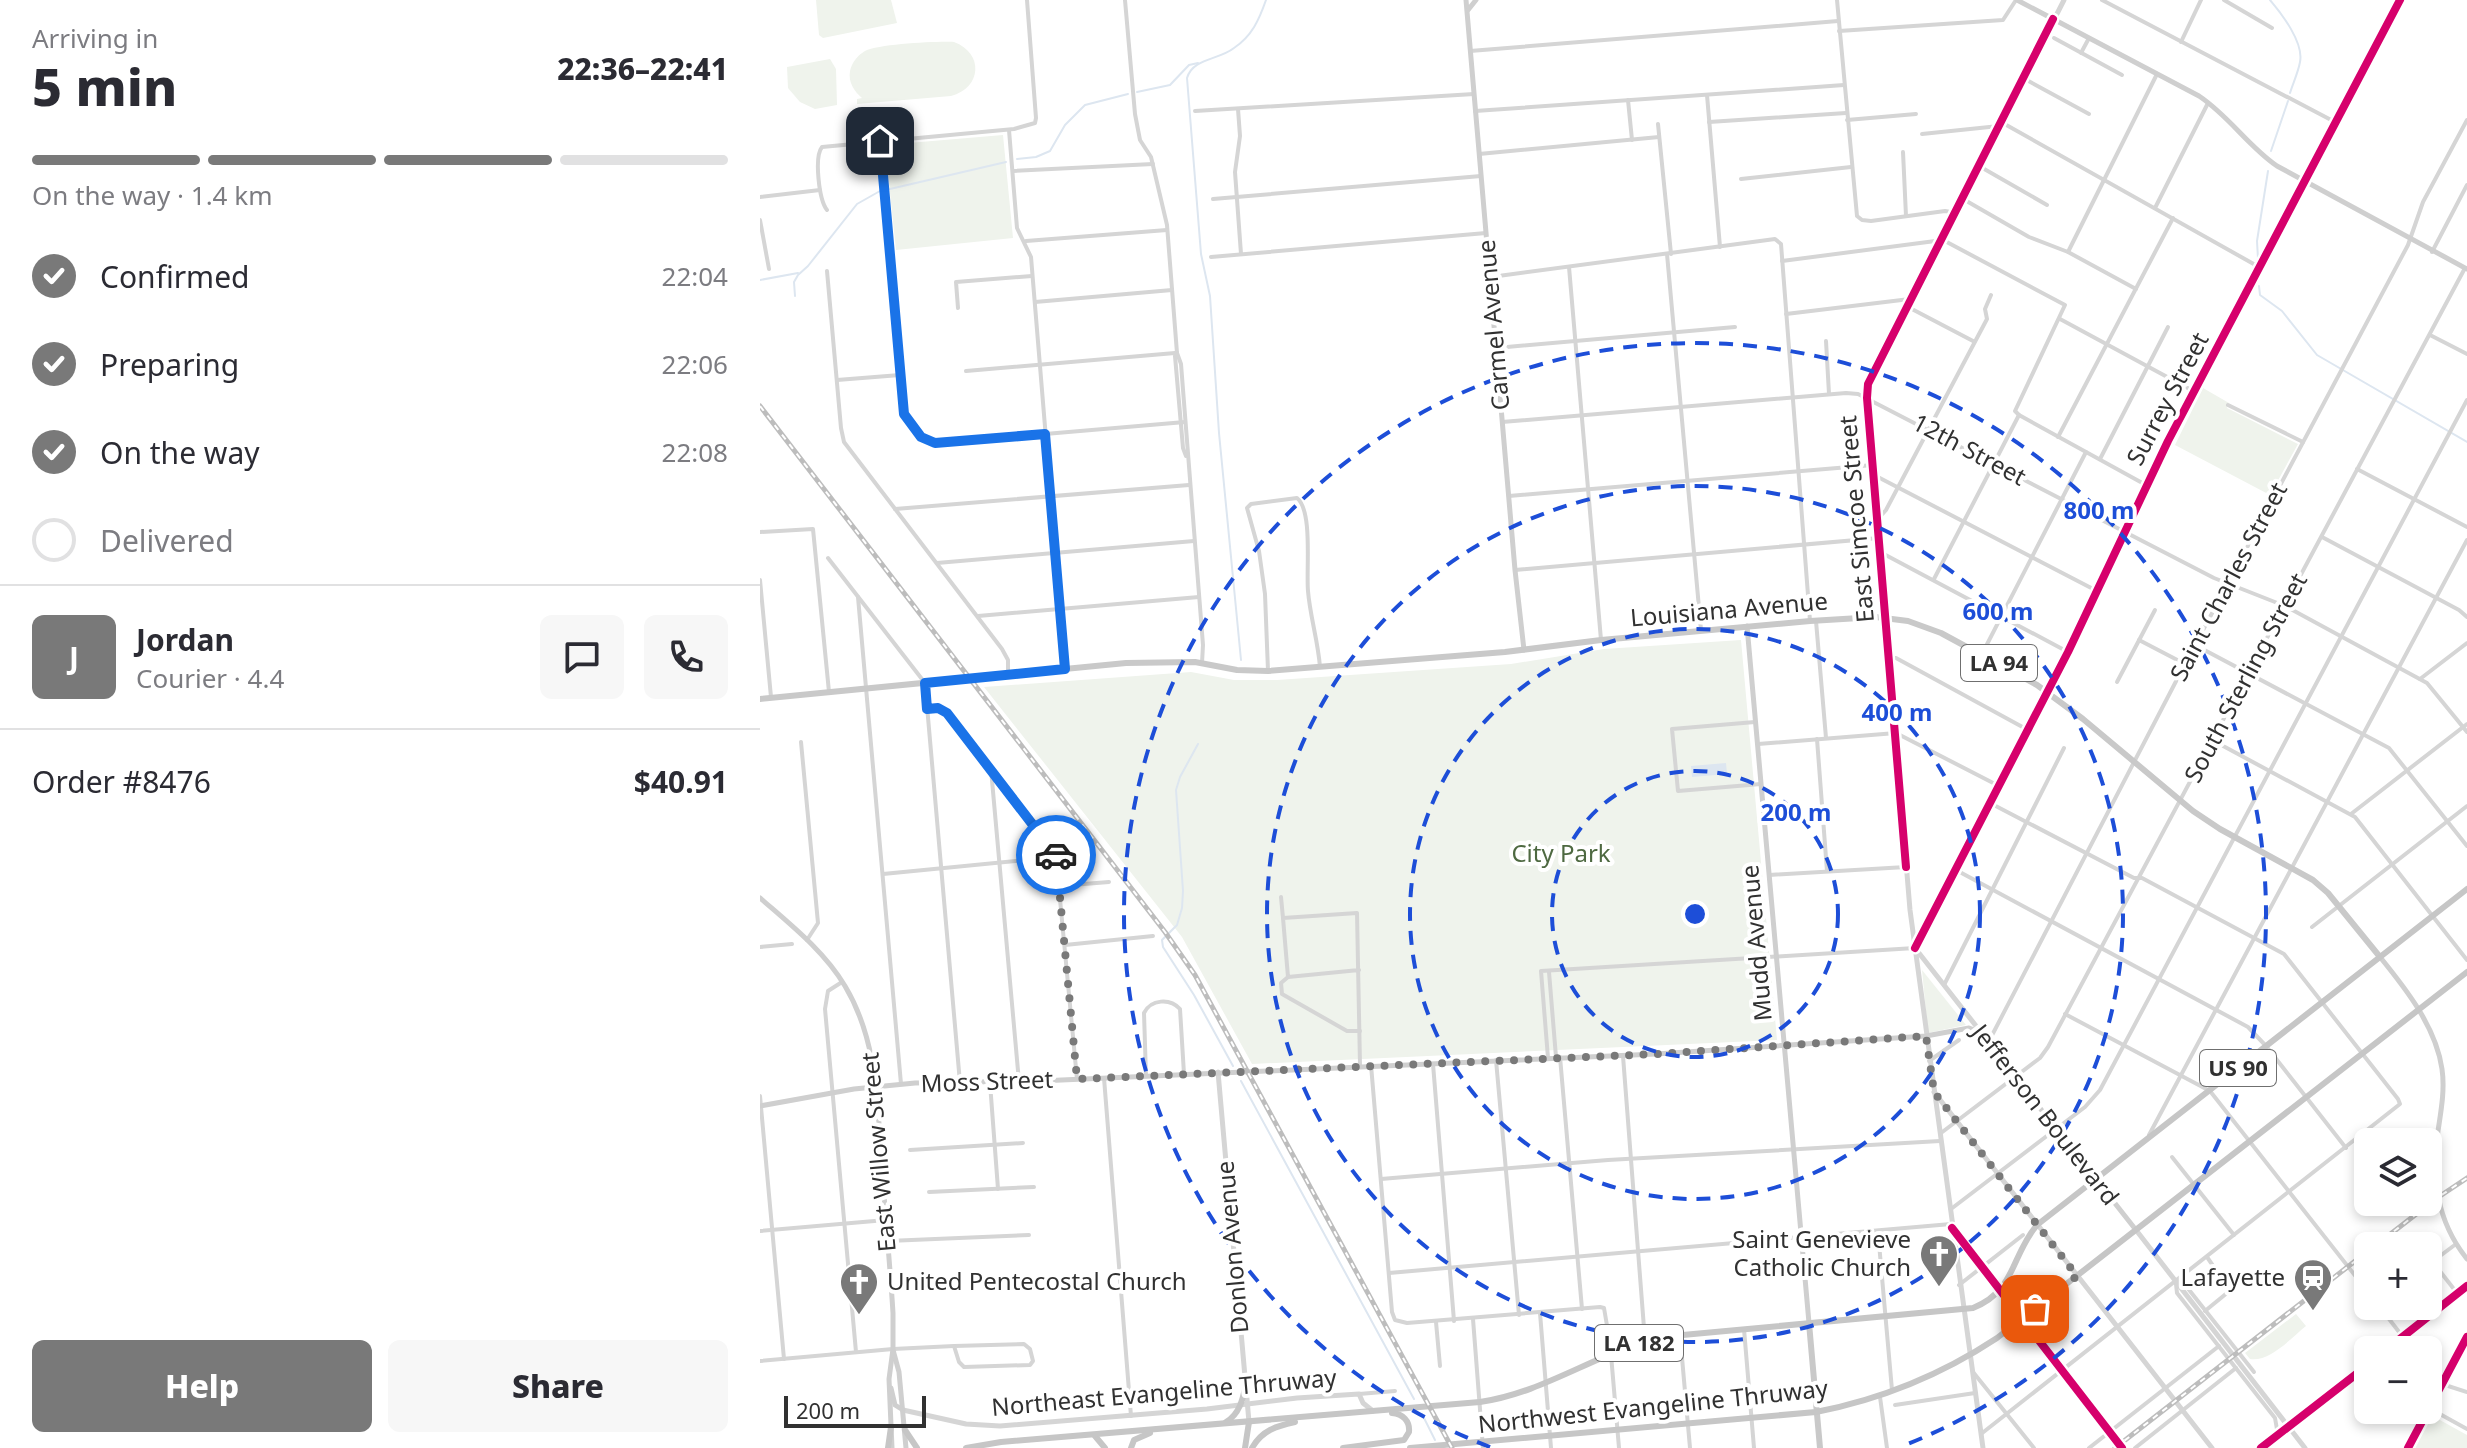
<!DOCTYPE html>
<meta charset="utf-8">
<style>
:root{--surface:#fff;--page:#f7f7f7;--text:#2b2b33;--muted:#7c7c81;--line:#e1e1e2;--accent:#797979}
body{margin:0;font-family:"Noto Sans",sans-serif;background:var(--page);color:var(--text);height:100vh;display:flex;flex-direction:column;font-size:30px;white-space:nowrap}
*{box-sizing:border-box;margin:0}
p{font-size:26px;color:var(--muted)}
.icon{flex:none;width:44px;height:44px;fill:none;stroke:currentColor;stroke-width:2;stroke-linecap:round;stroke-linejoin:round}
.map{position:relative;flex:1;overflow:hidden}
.sheet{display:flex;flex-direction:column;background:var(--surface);width:760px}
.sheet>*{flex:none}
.tools{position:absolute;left:1594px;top:1128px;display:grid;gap:16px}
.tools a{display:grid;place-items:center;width:88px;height:88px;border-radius:12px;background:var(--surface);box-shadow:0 4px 12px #0003;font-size:40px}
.scale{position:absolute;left:24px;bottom:20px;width:142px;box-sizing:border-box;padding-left:8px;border:4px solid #313131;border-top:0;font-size:22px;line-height:28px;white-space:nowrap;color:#313131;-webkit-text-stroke:6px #fff;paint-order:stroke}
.pin{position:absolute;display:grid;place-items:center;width:68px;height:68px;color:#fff;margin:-34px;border-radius:16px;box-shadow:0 4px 12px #0006}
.courier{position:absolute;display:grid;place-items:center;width:80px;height:80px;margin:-40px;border:6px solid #1a73e8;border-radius:50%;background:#fff;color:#222;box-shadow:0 2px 10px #0007}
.summary em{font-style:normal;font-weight:800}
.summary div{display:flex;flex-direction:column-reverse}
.summary{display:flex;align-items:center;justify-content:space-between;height:136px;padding:0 32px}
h1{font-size:52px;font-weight:800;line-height:60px}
.bar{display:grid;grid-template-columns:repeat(4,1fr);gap:12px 8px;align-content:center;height:96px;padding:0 32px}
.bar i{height:10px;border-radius:6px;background:var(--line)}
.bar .selected{background:var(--accent)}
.bar p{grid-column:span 4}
.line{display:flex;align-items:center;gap:20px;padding:0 32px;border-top:2px solid var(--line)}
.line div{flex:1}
.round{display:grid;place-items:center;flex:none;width:84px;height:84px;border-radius:12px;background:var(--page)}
ol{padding:0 32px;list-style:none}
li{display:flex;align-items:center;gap:24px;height:88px}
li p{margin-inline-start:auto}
li .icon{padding:8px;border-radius:50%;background:var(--accent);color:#fff;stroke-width:4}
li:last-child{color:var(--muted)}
li i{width:44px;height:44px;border:4px solid var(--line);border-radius:50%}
.action{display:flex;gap:16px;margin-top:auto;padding:16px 32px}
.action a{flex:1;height:92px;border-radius:12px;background:var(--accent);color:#fff;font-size:32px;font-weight:800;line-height:92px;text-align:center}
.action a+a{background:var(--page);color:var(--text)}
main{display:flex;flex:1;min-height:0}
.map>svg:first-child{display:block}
.green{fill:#eff3ec}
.water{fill:#dde6f0}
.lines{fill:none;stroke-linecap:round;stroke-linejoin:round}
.stream{stroke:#dde6f0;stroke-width:2}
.minor{stroke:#d5d5d5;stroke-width:4}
.tertiary{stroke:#d5d5d5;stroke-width:5}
.secondary{stroke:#cfcfcf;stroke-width:5}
.primary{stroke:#c9c9c9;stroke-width:6}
.trunk{stroke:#c6c6c6;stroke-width:6}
.rail-casing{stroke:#bdbdbd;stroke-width:5}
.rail{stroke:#fff;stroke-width:2;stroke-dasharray:6;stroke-linecap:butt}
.cycleway-casing{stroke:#fff;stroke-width:13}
.cycleway{stroke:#d6006c;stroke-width:8}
.done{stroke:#797979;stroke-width:8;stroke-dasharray:0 14.4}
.route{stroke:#1a73e8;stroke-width:10}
.ring{fill:none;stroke:#1d4ed8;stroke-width:4;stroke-dasharray:14 10}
.labels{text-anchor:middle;stroke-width:8;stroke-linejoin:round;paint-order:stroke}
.shield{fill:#fff;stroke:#6f6f6f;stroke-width:2}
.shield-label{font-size:22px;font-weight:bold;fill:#313131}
.street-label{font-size:24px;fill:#313131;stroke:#fff}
.park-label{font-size:24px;fill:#4e6941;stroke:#fff}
.poi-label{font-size:24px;fill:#313131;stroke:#fff;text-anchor:end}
.centre{fill:#1d4ed8;stroke:#fff;stroke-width:4}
.ring-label{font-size:24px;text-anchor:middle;font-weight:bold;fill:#1d4ed8;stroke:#fff;stroke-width:8;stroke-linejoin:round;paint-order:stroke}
</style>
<main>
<section class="sheet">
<div class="summary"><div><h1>5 min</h1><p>Arriving in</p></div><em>22:36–22:41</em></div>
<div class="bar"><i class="selected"></i><i class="selected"></i><i class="selected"></i><i></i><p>On the way · 1.4 km</p></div>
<ol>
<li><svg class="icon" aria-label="check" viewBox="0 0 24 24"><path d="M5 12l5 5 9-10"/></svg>Confirmed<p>22:04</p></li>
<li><svg class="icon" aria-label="check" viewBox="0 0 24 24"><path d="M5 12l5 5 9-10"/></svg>Preparing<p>22:06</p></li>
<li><svg class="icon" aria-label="check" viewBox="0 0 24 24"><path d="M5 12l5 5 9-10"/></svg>On the way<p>22:08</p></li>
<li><i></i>Delivered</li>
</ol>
<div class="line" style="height:144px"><b class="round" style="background:var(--accent);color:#fff">J</b><div><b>Jordan</b><p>Courier · 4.4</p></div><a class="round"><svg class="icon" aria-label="chat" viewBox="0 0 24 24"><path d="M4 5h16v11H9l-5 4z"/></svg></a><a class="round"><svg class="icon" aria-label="phone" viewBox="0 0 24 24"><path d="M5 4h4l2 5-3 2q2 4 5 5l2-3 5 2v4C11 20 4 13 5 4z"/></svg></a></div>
<div class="line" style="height:104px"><div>Order #8476</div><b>$40.91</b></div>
<div class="action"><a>Help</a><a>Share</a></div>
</section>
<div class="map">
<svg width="1707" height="1448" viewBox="0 0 1707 1448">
<rect width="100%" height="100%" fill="#fff"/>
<!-- green -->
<g class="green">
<path d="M56,0H131L137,23L63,38L59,35Z"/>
<path d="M194,42C224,53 222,88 191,96L97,104V99L102,98C94,91 88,82 90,71C92,62 98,55 105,51C119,44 177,41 194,42Z"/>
<path d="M70,59L76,69L77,105L55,109L40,102L28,88L27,67Z"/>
<path d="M243,135L253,238L136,250L125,145Z"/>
<path d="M1443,388L1469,403L1467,408L1538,444L1510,495L1415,445Z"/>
<path d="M981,640L1017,1040L492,1064L422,937L224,687L431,672L474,680H517L751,664L844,649Z"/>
<path d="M1162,970L1206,1025L1168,1033Z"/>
<path d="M1536,1314L1546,1326C1531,1338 1510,1362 1490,1359L1485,1353Z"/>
<path d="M1678,1419L1707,1435V1448H1655L1669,1421Z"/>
</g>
<!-- water -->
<path class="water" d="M966,763L967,774L932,777L931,766Z"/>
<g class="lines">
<!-- stream -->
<g class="stream">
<path d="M1510,0C1522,14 1544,43 1540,62C1538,73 1533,83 1530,93"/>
<path d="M377,92L410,85L429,65L438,63"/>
<path d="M1511,151L1528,101"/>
<path d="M257,159L276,157L290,151L305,125L325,105L368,94"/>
<path d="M130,189L246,162"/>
<path d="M1498,259L1497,241L1508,171"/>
<path d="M0,280L38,273"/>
<path d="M1499,286L1500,295L1522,311L1557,355L1707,442"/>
<path d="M35,296L34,282L38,275L48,266L97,204L120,191"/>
<path d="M481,660L459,433L450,296L441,254L427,78C433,58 459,60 474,48C492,36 499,20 506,0"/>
<path d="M438,744L420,777L416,790L423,891L422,908L417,925L402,940L403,947L434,995L473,1066"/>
<path d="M481,1081L654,1399"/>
<path d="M662,1414L675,1440"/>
</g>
<!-- minor -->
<g class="minor">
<path d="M365,0L375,114L380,140L391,157L407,225L417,353L415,356L423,448L426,456"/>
<path d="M1077,0L1097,216L1102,220L1111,221L1185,211L1196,213"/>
<path d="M1342,0L1575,122"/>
<path d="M1464,0L1512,28"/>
<path d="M1079,31L1243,20L1256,0"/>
<path d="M1294,38L1362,75"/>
<path d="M1421,42L1441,0"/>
<path d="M710,51L1078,21"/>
<path d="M1321,53L1329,38"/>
<path d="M1263,78L1329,114"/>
<path d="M947,95L960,247"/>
<path d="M868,100L872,140"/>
<path d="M478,109L480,136L475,172L481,254"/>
<path d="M435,111L714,94"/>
<path d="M715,111L1084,85"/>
<path d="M1087,120L1156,114"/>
<path d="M949,122L1086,113"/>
<path d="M1241,122L1499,267"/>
<path d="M898,124L911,254"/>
<path d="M249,130L257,228L271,257L305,669"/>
<path d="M1162,134L1239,126"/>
<path d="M120,141L143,411C151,427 161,441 179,443L425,422"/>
<path d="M1143,152L1146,216"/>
<path d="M719,154L899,137"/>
<path d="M1219,166L1287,205"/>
<path d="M253,171L393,164"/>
<path d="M981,179L1091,167"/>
<path d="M0,197L60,190"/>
<path d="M453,199L721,176"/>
<path d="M1203,199L1269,237L1308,252L1376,289"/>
<path d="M1395,208L1448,103"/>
<path d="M67,210C59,200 54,157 62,147L254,129L275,123L276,118L267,0"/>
<path d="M0,220L9,269"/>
<path d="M266,241L407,230"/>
<path d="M1308,252L1397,74"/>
<path d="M1672,252L1707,185"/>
<path d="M907,254L941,630"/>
<path d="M451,257L726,233"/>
<path d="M1022,261L1183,240L1305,305L1255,411L1259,415L1386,485"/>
<path d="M809,267L841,640"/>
<path d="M67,271L81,428L84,442L242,649L248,660V673"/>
<path d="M731,277L1015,239L1021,244L1050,621"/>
<path d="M275,302L412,290"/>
<path d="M1148,307L1213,341"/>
<path d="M198,308L196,282L272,276"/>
<path d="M1026,314L1150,299"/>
<path d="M1300,319L1435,392"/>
<path d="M1670,335L1707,354"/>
<path d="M1066,341L1069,394"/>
<path d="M736,348L975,327"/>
<path d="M417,353L421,364L443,645L442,663"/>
<path d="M206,371L415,353"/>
<path d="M77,380L140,375"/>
<path d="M1468,405L1543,442"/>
<path d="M742,422L1086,393L1098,394L1454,578L1525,606L1667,683L1707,732"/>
<path d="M1298,437L1413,218"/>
<path d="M1340,459L1408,327"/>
<path d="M1597,469L1707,527"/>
<path d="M1114,475L1337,591"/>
<path d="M749,496L1113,465"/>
<path d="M135,509L429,485"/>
<path d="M1118,519L1126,510L1227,319L1225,309L1231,295"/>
<path d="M0,532L53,529L69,692"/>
<path d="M1562,537L1699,610L1707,617"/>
<path d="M1120,552L1308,652"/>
<path d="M68,558L165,683L200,1083"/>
<path d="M177,563L434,541"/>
<path d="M755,570L1119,538"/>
<path d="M1174,579L1259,415"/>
<path d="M0,580L11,697"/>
<path d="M98,597L141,1084"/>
<path d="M218,616L439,597"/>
<path d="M1056,621L1066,738"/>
<path d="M1379,640L1425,664"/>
<path d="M1435,645L1629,748L1707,846"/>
<path d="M1222,654L1326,452"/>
<path d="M1128,658H1136L1268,730"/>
<path d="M508,671L505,594L499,551L487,508L491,504L537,498C553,511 546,569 548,591C550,616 558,641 560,667"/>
<path d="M1660,679L1707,643"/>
<path d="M1357,682L1395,610"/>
<path d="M167,709L178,708L187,713L296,857L317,1079"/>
<path d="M995,722L912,729L918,791L1001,784"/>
<path d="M1057,739L1067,871"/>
<path d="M1452,740L1595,817L1707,960"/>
<path d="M41,742L58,923L47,940"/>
<path d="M998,744L1136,733L1239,786"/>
<path d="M231,769L259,1082"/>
<path d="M1591,814L1707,724"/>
<path d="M1196,870L1488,1027L1506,1046L1586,1148"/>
<path d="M123,874L296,857"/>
<path d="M1009,875L1146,867"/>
<path d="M299,886L349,882"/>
<path d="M521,897L523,918"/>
<path d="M1552,927L1707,806"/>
<path d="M305,945L393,936"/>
<path d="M0,947L32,944"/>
<path d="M599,970L528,977L523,918L597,913L600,1065"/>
<path d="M789,972L796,1057"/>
<path d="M528,977L521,983L522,994L587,1031H600"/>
<path d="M82,982L68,991L65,1009L96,1352"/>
<path d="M1184,985L1304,748"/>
<path d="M1305,1014L1450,1091L1608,1292"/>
<path d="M1228,1043L1425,664L1648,245L1663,202L1707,120"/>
<path d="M863,1056L885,1341"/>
<path d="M800,1057L822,1309"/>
<path d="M788,1058L781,971L1155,948"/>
<path d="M736,1060L759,1315"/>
<path d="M1169,1061L1199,1040"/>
<path d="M673,1064L694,1321"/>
<path d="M611,1065L632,1312L635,1320L647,1323L840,1307L844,1308L850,1343L859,1448"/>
<path d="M386,1076L384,1013C391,999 410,998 420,1009L424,1074"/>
<path d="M344,1078L371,1416"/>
<path d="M230,1083L238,1189"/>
<path d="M0,1096L24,1359"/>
<path d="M1181,1133L1280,1058L1288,1047L1705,268"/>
<path d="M1389,1135L1707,540"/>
<path d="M150,1150L263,1143"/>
<path d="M1412,1157L1474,1235"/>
<path d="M621,1179L848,1160L1180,1141"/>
<path d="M169,1192L274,1187"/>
<path d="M1191,1209L1325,1107L1340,1090L1707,400"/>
<path d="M0,1231L126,1220"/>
<path d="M1118,1232L1132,1390"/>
<path d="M128,1241L269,1235"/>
<path d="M1672,1261L1697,1293"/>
<path d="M1668,1265L1696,1244"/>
<path d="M629,1273L1191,1224"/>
<path d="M1418,1282L1426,1286L1494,1372"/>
<path d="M1416,1284L1417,1293L1515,1418L1518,1435"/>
<path d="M1199,1285L1263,1235"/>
<path d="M1619,1306L1653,1350"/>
<path d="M1445,1311L1467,1293L1469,1289L1447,1257"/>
<path d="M780,1313L791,1448"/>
<path d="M713,1319L723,1448"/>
<path d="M676,1322L680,1366"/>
<path d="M984,1329L994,1448"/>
<path d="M920,1335L930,1448"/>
<path d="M264,1344L270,1349L273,1361L270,1365L204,1367L199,1362L194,1346Z"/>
<path d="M1626,1350L1707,1286"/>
<path d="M0,1361L133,1349L194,1346"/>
<path d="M1668,1370L1682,1384L1707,1392"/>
<path d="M1213,1372L1274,1448"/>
<path d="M599,1394L635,1391"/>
<path d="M1120,1397L1127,1448"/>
<path d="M1135,1405L1215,1393"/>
<path d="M1669,1408L1707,1429"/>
<path d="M1221,1434L1640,1104L1638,1099L1524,954L1382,878H1374L1230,803"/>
<path d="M1329,1448L1459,1346"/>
<path d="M1375,1448L1476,1368"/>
<path d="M1501,1448L1608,1365"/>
</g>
<!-- tertiary -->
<g class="tertiary">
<path d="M1220,1031L1155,948L1308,652L1408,441L1640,0"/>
<path d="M458,1072L489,1422"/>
<path d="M1174,1092L1452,1448"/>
<path d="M1376,1230L1545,1448"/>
<path d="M1194,1231L1362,1448"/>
<path d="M143,1410L206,1424L240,1426L447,1409L537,1398L599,1394L603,1403L613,1411"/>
<path d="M1223,1448L1150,910L1107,391L1113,374L1304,0"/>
<path d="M1648,1448L1707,1337"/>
</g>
<!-- secondary -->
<g class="secondary">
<path d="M706,0L755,570L764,650"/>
<path d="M1257,0L1439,96C1469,116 1488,146 1517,166L1707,269"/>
<path d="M708,10L716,0"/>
<path d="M987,626L1049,1323"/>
<path d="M0,898C31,925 64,951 85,986C118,1041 117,1104 122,1166C125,1215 130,1264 133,1313V1349L129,1379L132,1448"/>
<path d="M1620,957C1646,989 1676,1027 1682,1069C1685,1090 1681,1111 1678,1131C1672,1179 1676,1220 1707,1259"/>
<path d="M0,1106L94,1089L155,1083L279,1081L896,1054L1166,1036L1209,1028L1220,1032L1376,1230"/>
<path d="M133,1350L139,1372L146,1448"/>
<path d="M131,1388L135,1405L143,1410"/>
</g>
<!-- primary -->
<g class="primary">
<path d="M0,699L366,663L435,662L477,670L508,671L745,652L841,640L1050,621L1116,617L1148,621L1181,633L1277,685L1323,719L1433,811L1460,829L1553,880L1568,893L1620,957"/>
<path d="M1049,1323L1060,1448"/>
</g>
<!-- trunk -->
<g class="trunk">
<path d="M466,1422C480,1414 483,1398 486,1384"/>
<path d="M145,1430L157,1448"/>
<path d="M335,1436L345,1448"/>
<path d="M128,1448L131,1427"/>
<path d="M206,1448L241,1442L720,1402C784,1393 838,1352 901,1337L1213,1308C1256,1291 1251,1255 1277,1225L1707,889"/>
<path d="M371,1448L374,1440L390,1433"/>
<path d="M485,1448L489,1422"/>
<path d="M492,1448C502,1430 517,1426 535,1422"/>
<path d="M583,1448L644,1440L649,1432C650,1421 643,1414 632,1413"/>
<path d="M650,1448L1056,1412C1123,1399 1181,1375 1237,1338L1707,972"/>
</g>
<!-- rail casing -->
<g class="rail-casing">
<g id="rail">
<path d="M0,406L405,932L435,975L692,1448"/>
<path d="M1615,1246L1677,1198L1707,1178"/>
<path d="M1355,1448L1608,1251"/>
</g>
</g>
<!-- rail -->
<use href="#rail" class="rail"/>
<!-- cycleway casing -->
<g class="cycleway-casing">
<g id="cycleway">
<path d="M1146,867L1107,398L1108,384L1293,19"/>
<path d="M1155,948L1308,652L1408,441L1640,0"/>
<path d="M1192,1228L1362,1448"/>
<path d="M1626,1350L1707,1286"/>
<path d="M1501,1448L1608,1365"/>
<path d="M1648,1448L1707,1337"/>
</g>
</g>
<!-- cycleway -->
<use href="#cycleway" class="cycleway"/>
</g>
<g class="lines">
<!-- done -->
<path class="done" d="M296,855L317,1079L896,1054L1166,1036L1174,1092L1317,1276L1275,1309"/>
<!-- route -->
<path class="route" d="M120,141L144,414L161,437L175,443L285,434L305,669L165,683L167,709L178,708L187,713L296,855"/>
</g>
<!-- distance rings -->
<g class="ring">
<circle cx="935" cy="914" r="143"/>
<circle cx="935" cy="914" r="285"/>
<circle cx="935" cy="914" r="428"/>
<path d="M730 1447A571 571 0 1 1 1140 1447"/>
</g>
<!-- icons -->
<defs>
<g id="church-pin" transform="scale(2)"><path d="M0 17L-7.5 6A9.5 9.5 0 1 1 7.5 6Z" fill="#797979" stroke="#fff"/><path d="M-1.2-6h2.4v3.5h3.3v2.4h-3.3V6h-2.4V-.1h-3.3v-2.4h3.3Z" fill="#fff"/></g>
<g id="station-pin" transform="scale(2)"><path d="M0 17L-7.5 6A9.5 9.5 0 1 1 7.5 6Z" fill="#797979" stroke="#fff"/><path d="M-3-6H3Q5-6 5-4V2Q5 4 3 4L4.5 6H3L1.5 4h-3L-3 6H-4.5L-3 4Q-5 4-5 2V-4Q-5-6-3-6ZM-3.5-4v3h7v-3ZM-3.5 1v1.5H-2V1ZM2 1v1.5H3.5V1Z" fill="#fff"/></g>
</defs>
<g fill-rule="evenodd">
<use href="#church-pin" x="1179" y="1254"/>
<use href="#station-pin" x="1553" y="1278"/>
<use href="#church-pin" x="99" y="1282"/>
</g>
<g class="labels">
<!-- shield labels -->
<g class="shield">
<rect x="1201" y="645" width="76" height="36" rx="6"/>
<rect x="1440" y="1050" width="76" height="36" rx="6"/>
<rect x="835" y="1325" width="88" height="36" rx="6"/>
</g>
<g class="shield-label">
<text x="1239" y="671">LA 94</text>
<text x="1478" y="1076">US 90</text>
<text x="879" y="1351">LA 182</text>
</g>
<!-- street labels -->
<g class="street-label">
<text transform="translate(734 325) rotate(-95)" y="8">Carmel Avenue</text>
<text transform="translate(1408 399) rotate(-62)" y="8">Surrey Street</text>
<text transform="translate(1209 450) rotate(28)" y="8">12th Street</text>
<text transform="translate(1097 519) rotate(-95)" y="8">East Simcoe Street</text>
<text transform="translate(1469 582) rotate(-62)" y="8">Saint Charles Street</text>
<text transform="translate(969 610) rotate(-5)" y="8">Louisiana Avenue</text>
<text transform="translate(1486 678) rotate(-62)" y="8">South Sterling Street</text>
<text transform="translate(997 943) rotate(-95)" y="8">Mudd Avenue</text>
<text transform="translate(227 1082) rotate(-2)" y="8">Moss Street</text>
<text transform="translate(1285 1115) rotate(52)" y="8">Jefferson Boulevard</text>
<text transform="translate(119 1152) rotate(-95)" y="8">East Willow Street</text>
<text transform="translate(473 1247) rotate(-95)" y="8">Donlon Avenue</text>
<text transform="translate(404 1393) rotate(-5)" y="8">Northeast Evangeline Thruway</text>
<text transform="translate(893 1407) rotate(-6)" y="8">Northwest Evangeline Thruway</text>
</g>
<!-- park labels -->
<g class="park-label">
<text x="801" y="862">City Park</text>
</g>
<!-- poi labels -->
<g class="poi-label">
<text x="1151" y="1248">Saint Genevieve<tspan x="1151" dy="28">Catholic Church</tspan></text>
<text x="1525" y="1286">Lafayette</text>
<text x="127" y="1290" text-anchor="start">United Pentecostal Church</text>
</g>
</g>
<circle cx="935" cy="914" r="12" class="centre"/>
<g class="ring-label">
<text x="1339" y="519">800 m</text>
<text x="1238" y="620">600 m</text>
<text x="1137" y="721">400 m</text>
<text x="1036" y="821">200 m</text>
</g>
</svg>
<div class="tools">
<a><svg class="icon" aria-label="layers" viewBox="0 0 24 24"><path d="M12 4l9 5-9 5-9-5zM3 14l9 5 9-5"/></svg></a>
<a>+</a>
<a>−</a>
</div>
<div class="scale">200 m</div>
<div class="pin" style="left:1275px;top:1309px;background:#ea580c"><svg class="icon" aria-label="bag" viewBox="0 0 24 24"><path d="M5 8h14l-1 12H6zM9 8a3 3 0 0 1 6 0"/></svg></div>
<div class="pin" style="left:120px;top:141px;background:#1f2937"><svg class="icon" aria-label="home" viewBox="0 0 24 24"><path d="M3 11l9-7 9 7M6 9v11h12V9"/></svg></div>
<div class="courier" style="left:296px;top:855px"><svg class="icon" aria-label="car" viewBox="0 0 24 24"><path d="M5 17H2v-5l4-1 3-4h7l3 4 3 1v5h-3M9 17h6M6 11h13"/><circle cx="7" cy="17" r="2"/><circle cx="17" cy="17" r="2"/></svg></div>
</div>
</main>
